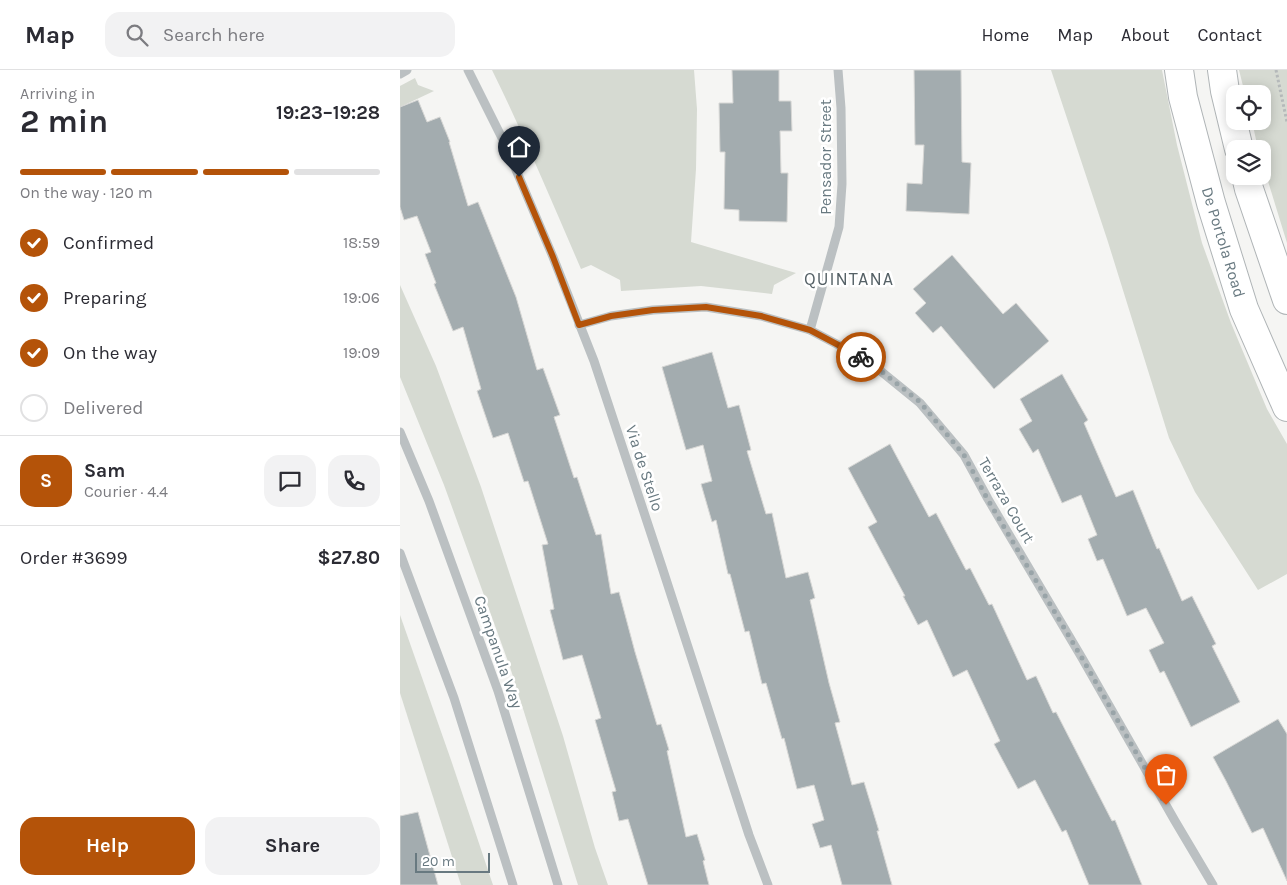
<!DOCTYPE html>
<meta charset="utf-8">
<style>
:root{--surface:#fff;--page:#f2f2f3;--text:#2b2b33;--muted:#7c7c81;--line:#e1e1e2;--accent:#b45309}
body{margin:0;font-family:Karla,sans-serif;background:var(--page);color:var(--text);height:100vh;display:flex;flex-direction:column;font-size:19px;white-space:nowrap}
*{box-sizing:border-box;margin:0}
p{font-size:16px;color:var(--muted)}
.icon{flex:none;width:28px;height:28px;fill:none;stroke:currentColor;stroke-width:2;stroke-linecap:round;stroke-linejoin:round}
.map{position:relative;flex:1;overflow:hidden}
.sheet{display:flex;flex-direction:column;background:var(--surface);width:400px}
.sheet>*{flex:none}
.fabs{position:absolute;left:826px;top:15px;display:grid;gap:10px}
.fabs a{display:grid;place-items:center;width:45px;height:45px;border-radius:10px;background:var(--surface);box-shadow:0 2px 12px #0003;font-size:25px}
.scale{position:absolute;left:15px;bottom:12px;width:75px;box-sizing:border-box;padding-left:5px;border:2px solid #687980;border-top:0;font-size:14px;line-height:18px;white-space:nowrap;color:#687980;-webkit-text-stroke:4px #fff;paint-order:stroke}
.pin{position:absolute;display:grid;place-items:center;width:42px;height:42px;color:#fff;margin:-51px -21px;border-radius:50% 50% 50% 0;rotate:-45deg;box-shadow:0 0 5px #0007}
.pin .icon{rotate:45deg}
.courier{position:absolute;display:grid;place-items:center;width:50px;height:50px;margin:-25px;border:4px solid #b45309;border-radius:50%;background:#fff;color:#222;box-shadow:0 1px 6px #0007}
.headline em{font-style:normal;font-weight:700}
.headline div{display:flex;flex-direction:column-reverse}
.headline{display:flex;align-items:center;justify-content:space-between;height:85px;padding:0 20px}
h1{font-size:32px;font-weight:700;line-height:38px}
.bar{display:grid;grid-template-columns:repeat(4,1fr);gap:8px 5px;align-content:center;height:60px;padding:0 20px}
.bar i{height:6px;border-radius:4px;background:var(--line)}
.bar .selected{background:var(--accent)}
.bar p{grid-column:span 4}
.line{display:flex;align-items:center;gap:12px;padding:0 20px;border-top:1px solid var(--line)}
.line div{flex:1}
.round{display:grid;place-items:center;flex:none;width:52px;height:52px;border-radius:15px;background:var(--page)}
ol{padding:0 20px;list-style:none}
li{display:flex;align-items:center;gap:15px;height:55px}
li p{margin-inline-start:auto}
li .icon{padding:5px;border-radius:50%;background:var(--accent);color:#fff;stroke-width:4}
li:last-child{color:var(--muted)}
li i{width:28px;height:28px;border:2px solid var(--line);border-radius:50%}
.action{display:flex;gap:10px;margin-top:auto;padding:10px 20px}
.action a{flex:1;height:58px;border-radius:15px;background:var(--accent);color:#fff;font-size:20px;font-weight:700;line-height:58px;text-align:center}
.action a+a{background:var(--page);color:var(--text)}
header{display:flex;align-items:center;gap:30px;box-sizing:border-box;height:70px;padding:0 25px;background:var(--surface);border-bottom:1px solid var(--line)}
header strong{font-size:24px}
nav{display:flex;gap:28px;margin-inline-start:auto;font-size:18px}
.search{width:350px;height:45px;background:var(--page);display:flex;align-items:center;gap:12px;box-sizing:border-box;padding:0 18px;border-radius:15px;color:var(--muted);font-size:19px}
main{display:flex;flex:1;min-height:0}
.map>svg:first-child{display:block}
.green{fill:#d6dad2}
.building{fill:#a3acaf;stroke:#d7d7d5}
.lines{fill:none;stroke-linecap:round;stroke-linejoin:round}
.major-casing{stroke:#afb4b6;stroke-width:30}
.path{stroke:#b5b9ba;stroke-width:3;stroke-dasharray:2.5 2.5;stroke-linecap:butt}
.minor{stroke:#bbc0c2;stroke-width:9}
.major{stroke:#fff;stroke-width:28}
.done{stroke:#99a4a8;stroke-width:5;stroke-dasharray:0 9}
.route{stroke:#b45309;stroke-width:6}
.labels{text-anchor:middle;stroke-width:5;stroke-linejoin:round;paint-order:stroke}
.street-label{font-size:16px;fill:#687980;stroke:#fff}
.neighbourhood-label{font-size:18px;letter-spacing:1px;fill:#556166;stroke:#fff}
</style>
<header>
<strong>Map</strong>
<div class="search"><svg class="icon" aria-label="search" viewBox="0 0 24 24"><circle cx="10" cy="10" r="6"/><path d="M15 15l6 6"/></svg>Search here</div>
<nav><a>Home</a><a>Map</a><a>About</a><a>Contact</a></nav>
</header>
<main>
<section class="sheet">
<div class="headline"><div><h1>2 min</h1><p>Arriving in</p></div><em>19:23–19:28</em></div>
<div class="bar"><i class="selected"></i><i class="selected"></i><i class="selected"></i><i></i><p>On the way · 120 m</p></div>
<ol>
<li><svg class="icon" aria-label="check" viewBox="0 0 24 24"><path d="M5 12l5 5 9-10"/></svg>Confirmed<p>18:59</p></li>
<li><svg class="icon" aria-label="check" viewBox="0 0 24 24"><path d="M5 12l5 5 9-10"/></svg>Preparing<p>19:06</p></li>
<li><svg class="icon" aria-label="check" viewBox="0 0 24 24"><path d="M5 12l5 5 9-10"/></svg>On the way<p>19:09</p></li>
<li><i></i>Delivered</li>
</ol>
<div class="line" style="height:90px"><b class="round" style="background:var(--accent);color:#fff">S</b><div><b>Sam</b><p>Courier · 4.4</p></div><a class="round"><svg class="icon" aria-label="chat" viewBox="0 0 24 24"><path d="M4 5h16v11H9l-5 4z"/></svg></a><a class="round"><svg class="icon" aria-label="phone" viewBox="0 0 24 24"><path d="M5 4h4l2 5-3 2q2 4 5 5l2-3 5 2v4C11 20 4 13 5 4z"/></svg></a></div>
<div class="line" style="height:65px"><div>Order #3699</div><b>$27.80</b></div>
<div class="action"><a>Help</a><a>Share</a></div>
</section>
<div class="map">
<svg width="887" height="815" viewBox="0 0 887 815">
<rect width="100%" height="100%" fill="#f5f5f3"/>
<!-- green -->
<g class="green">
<path d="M92,0H294L297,39L296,99L291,172L396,203L374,215L372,224L301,216L221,221L220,210L191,195L181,199C152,132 124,65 92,0Z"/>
<path d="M651,0H762L777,75L802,173L831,253L867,339L887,374V504L858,520L795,422L769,368L708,172Z"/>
<path d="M839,0H887V173L863,95L862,79H858L852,51H862V24H845Z"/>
<path d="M15,8L18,15L34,21L0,37V16Z"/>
<path d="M0,215L36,296L81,417L163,666L195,778L208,815H178L110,597L44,415L0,307Z"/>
<path d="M0,545L51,690L93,815H61L0,623Z"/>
</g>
<!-- building -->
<g class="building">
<path d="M332,0H379V31H391L392,61H380L381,103H388L387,152L339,151V140L324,139L325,82H320L319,33H333Z"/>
<path d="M514,0H561L562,92L571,93L569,144L506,141L507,113L522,114L524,75H515Z"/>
<path d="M18,30L27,52L40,47L50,72H49L68,136L78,132L116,227L137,300L143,298L160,345L154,347L174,408L177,407L196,465L201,464L211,524L219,522L235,582L257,655L261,654L269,680L267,681L286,767L297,764L305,790L303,791L309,815H248L228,749L219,751L212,722L216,721L195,650L201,648L182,585L163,590L150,540L154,539L142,475L148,474L128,411L124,412L108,363L93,368L77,321L81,319L63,257L53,261L34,214L36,213L25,184L31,182L17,146L4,150L0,137V37Z"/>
<path d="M552,185L603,244L616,233L649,271L594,319L541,256L533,263L515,243L526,233L513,219Z"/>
<path d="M312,282L328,338L339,335L351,380L347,381L366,444L372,443L386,508L408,502L415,528L410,530L429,613L440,652L435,653L452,715L464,712L479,761H477L492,815H442L431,775L420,778L412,754L424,750L414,715L397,719L384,668L382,669L366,613L362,614L349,561L345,562L330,504H328L316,450L312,452L301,414L312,411L303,375L286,380L262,297Z"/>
<path d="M662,304L688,350L684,353L716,427L733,420L757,479L759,478L782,531L792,526L816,574L812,576L840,632L791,657L764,601L760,603L749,580L764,573L746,538L727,546L703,489L697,491L688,469L697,465L681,425L662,433L638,379L633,383L619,359L632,351L620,329Z"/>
<path d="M490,374L529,447L536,443L566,500L570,498L589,535L592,534L627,610L636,606L653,643L656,642L712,751L715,750L742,815H689L666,760L662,762L635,710L618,719L594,674L600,671L567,600L553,607L527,550L518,555L503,526H505L468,457L477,452L448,398Z"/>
<path d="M878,649L887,664V811L863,758L852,763L826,711L813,687Z"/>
<path d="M18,742L38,815H0V746Z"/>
</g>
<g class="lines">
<!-- major casing -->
<g class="major-casing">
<g id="major">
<path d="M779,0L783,27L811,133L844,239L887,337"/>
<path d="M822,0L825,21L839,79"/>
<path d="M846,106L849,119L887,230"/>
</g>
</g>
<!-- path -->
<path class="path" d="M876,0L887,52"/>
<!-- minor -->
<g class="minor">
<path d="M68,0L105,74L153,187L194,291L262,497L349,765L368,815"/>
<path d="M0,4L7,0"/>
<path d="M179,255L211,246L253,240L306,237L361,246L410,260L467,290L520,333L564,385L588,429L682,588L775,751L813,815"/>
<path d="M410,260L439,157L442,114L441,38L438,0"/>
<path d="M0,362L29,431L98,621L158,815"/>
<path d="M0,483L54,628L113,815"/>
</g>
<!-- major -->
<use href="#major" class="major"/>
</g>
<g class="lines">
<!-- done -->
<path class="done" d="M461,287L467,290L520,332L564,385L588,430L682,588L766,735"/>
<!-- route -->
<path class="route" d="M119,107L153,187L179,255L211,246L253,240L306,237L361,246L410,260L461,287"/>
</g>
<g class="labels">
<!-- street labels -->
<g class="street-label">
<text transform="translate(425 87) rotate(-90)" y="6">Pensador Street</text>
<text transform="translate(824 172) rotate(73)" y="6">De Portola Road</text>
<text transform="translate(245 398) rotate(72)" y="6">Via de Stello</text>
<text transform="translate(607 430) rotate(60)" y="6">Terraza Court</text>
<text transform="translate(99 582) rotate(71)" y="6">Campanula Way</text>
</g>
<!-- neighbourhood labels -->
<g class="neighbourhood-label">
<text x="449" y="215">QUINTANA</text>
</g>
</g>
</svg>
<div class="fabs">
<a><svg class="icon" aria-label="locate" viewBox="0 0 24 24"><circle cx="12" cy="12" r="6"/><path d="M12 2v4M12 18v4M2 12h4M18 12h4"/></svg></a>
<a><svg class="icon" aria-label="layers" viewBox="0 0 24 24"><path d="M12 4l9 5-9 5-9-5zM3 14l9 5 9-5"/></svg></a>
</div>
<div class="scale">20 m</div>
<div class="pin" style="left:766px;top:735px;background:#ea580c"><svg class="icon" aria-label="bag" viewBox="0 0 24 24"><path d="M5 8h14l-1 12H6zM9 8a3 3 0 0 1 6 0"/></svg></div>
<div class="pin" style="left:119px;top:107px;background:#1f2937"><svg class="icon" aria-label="home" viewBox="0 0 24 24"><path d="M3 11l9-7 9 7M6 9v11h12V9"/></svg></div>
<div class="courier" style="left:461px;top:287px"><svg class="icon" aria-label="bike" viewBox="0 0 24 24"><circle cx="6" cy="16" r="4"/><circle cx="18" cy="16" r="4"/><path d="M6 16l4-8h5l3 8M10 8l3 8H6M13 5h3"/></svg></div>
</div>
</main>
